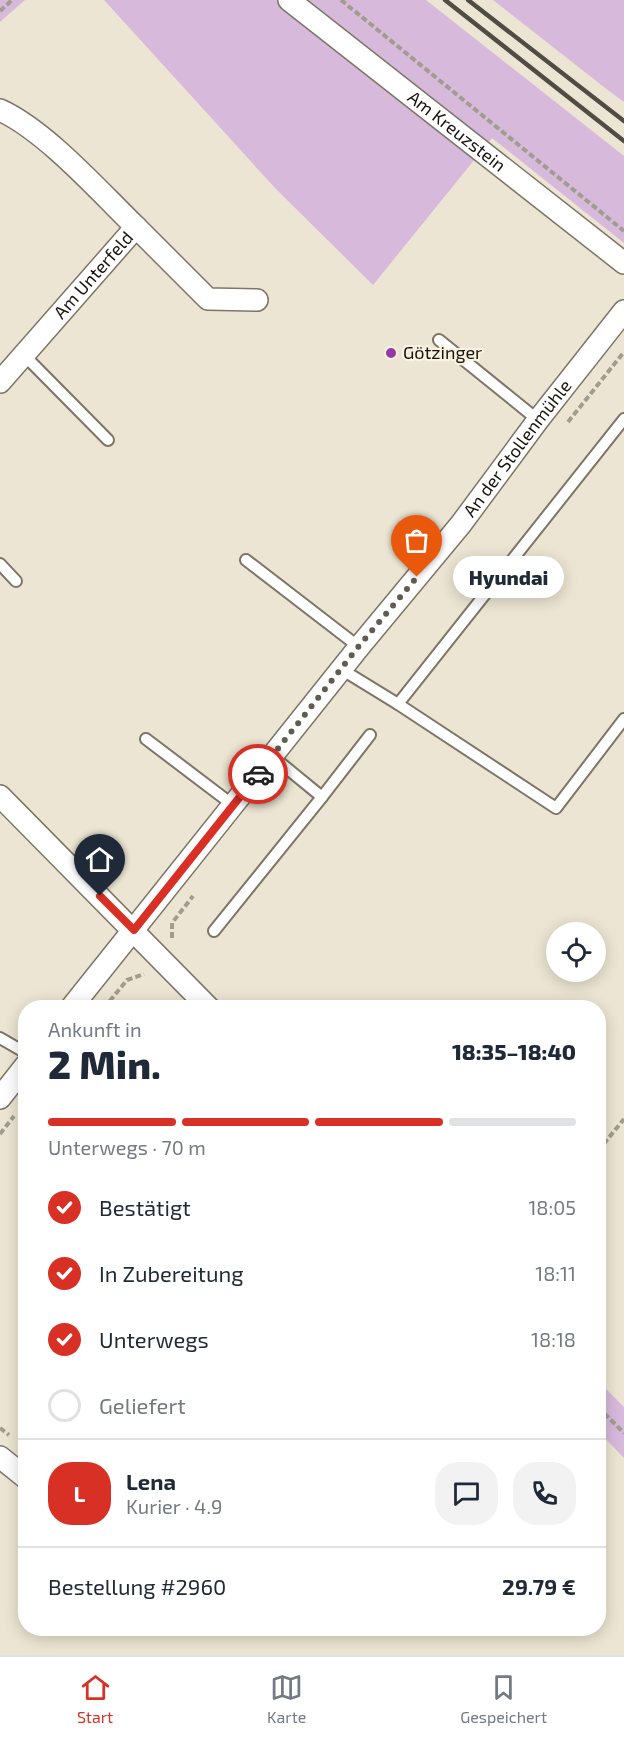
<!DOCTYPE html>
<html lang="de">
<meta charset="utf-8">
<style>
:root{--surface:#fff;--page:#f2f2f3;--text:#1f2937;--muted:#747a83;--line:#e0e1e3;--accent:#d93025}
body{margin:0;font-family:"Exo 2",sans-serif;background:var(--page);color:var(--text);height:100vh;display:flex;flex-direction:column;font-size:22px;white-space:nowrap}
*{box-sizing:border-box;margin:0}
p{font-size:20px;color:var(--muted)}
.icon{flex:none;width:33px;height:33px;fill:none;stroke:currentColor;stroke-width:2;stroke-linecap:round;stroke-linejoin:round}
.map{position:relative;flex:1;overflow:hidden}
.panel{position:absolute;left:18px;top:1000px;width:588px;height:636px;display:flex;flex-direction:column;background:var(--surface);border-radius:24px;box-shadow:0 3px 15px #0003}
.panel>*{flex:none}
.fabs{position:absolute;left:546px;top:922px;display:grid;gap:12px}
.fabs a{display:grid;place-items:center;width:60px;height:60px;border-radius:50%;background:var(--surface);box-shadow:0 3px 15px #0003;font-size:30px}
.pin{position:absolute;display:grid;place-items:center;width:51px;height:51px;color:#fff;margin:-62px -26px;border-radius:50% 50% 50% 0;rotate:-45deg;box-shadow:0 0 6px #0007}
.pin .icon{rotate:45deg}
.courier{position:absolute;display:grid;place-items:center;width:60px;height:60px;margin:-30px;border:4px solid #d93025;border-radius:50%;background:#fff;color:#222;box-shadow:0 2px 8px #0007}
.bubble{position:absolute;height:42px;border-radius:21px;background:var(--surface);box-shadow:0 3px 15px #0003;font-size:20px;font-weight:800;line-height:42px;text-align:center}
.summary em{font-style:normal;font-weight:800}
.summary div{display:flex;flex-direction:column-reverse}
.summary{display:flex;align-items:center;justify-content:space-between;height:102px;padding:0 30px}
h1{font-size:39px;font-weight:800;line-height:45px}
.bar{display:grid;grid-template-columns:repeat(4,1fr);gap:9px 6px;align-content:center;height:72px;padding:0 30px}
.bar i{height:8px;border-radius:4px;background:var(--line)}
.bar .selected{background:var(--accent)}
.bar p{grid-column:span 4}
.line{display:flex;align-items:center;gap:15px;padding:0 30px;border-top:2px solid var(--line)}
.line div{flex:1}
.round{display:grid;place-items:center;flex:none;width:63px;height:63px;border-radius:24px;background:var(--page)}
ol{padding:0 30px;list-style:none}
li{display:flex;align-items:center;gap:18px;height:66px}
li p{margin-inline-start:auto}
li .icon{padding:6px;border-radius:50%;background:var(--accent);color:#fff;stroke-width:4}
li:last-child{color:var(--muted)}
li i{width:33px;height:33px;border:3px solid var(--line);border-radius:50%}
.tabs{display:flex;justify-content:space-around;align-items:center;height:84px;border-top:2px solid var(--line);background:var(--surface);font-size:16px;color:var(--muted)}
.tabs a{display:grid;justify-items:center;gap:3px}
.tabs .selected{color:var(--accent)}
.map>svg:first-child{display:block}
.green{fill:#d7b9db}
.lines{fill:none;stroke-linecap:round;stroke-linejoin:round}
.service-casing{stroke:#7d7667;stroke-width:14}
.minor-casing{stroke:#7d7667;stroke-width:24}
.path{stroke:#a19c8e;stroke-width:4;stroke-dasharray:6 3;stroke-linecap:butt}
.service{stroke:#fff;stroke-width:10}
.minor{stroke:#fff;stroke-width:21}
.rail{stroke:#504c43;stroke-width:4.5}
.done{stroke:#615c52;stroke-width:6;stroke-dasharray:0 10.8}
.route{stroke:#d93025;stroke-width:8}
.poi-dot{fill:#9539a4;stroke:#faf2e0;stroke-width:2}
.labels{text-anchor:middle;stroke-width:4.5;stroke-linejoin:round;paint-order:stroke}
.street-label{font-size:18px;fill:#16130d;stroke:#faf2e0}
.poi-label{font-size:18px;fill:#16130d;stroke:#faf2e0;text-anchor:start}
</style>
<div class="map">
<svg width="624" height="1655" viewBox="0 0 624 1655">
<rect width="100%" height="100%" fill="#ece5d3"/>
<!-- green -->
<g class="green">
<path d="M0,0H25L0,22Z"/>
<path d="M104,0H426L624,156V243L492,138L373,285L275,188Z"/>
<path d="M493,0H624V102L609,91Z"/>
<path d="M598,1381L624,1407V1458L599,1432Z"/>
</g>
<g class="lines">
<!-- service casing -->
<g class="service-casing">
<g id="service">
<path d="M439,340L538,420"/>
<path d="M24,355L108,440"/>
<path d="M246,560L359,647"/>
<path d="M0,564L16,581"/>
<path d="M341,669L398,704L556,808L624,719"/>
<path d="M398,704L624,419"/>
<path d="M146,739L233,805"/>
<path d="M322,797L370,735"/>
<path d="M214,931L322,797L272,756"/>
<path d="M0,1038L26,1053"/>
</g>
</g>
<!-- minor casing -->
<g class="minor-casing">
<g id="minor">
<path id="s1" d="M289,0L624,263"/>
<path d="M0,110C46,131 99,191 136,227"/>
<path id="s2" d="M0,382L136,227L208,299L257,300"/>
<path d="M0,796L209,1008"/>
<path id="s3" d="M71,1008L359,647L461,524L538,420L624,311"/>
<path d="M0,1098L26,1065"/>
<path d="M0,1457L26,1478"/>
</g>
</g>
<!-- path -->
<g class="path">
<path d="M341,0L624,231"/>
<path d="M0,11L12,0"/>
<path d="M568,422L624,352"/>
<path d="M172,938V923L193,896"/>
<path d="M104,1008L127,980L144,974"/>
<path d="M0,1134L14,1116"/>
<path d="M598,1151L624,1119"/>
<path d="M598,1407L624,1433"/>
<path d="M0,1428L9,1435"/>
</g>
<!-- service -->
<use href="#service" class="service"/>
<!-- minor -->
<use href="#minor" class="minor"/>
<!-- rail -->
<g class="rail">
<path d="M445,0L624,141"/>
<path d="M468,0L624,121"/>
</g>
</g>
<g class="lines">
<!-- done -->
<path class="done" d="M258,774L359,646L417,577"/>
<!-- route -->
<path class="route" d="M100,896L134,930L258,774"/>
</g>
<!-- markers -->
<circle class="poi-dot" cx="391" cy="353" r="6"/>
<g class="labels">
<!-- street labels -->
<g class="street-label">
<text dy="6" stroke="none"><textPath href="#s1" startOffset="213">Am Kreuzstein</textPath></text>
<text dy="6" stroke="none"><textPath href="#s2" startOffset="142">Am Unterfeld</textPath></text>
<text dy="6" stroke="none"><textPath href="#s3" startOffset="716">An der Stollenmühle</textPath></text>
</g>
<!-- poi labels -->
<g class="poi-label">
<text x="403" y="359">Götzinger</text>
</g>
</g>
</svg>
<div class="fabs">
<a><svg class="icon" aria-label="locate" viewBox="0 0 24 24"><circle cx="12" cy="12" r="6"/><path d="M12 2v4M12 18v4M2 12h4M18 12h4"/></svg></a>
</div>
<div class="pin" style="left:417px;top:577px;background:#ea580c"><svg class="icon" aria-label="bag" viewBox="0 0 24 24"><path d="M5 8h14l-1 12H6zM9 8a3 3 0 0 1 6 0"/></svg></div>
<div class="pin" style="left:100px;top:896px;background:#1f2937"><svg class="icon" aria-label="home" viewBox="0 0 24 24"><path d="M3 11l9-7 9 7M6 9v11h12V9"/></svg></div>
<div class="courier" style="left:258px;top:774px"><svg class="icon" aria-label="car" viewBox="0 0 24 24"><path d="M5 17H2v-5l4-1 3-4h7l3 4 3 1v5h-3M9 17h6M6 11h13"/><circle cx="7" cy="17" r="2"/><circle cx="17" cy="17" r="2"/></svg></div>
<div class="bubble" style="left:453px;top:556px;width:111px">Hyundai</div>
<section class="panel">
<div class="summary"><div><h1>2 Min.</h1><p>Ankunft in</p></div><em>18:35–18:40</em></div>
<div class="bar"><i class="selected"></i><i class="selected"></i><i class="selected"></i><i></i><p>Unterwegs · 70 m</p></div>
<ol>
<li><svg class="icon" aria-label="check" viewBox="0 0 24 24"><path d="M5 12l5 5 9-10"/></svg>Bestätigt<p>18:05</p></li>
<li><svg class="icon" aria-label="check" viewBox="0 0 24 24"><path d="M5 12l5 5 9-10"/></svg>In Zubereitung<p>18:11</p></li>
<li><svg class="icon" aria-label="check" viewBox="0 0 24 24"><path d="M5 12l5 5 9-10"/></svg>Unterwegs<p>18:18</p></li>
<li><i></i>Geliefert</li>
</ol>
<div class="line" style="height:108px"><b class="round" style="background:var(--accent);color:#fff">L</b><div><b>Lena</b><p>Kurier · 4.9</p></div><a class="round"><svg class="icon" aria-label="chat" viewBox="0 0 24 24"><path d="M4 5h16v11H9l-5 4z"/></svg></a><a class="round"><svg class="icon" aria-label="phone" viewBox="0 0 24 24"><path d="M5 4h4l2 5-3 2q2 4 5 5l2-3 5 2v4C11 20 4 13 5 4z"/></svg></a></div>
<div class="line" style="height:78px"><div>Bestellung #2960</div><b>29.79 €</b></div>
</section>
</div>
<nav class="tabs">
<a class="selected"><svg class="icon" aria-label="home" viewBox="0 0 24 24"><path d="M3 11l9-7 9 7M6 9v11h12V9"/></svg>Start</a>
<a><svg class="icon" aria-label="map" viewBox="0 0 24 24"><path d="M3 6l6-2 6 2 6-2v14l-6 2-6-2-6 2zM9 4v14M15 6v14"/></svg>Karte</a>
<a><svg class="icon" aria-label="saved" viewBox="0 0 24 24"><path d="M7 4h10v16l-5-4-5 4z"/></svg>Gespeichert</a>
</nav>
